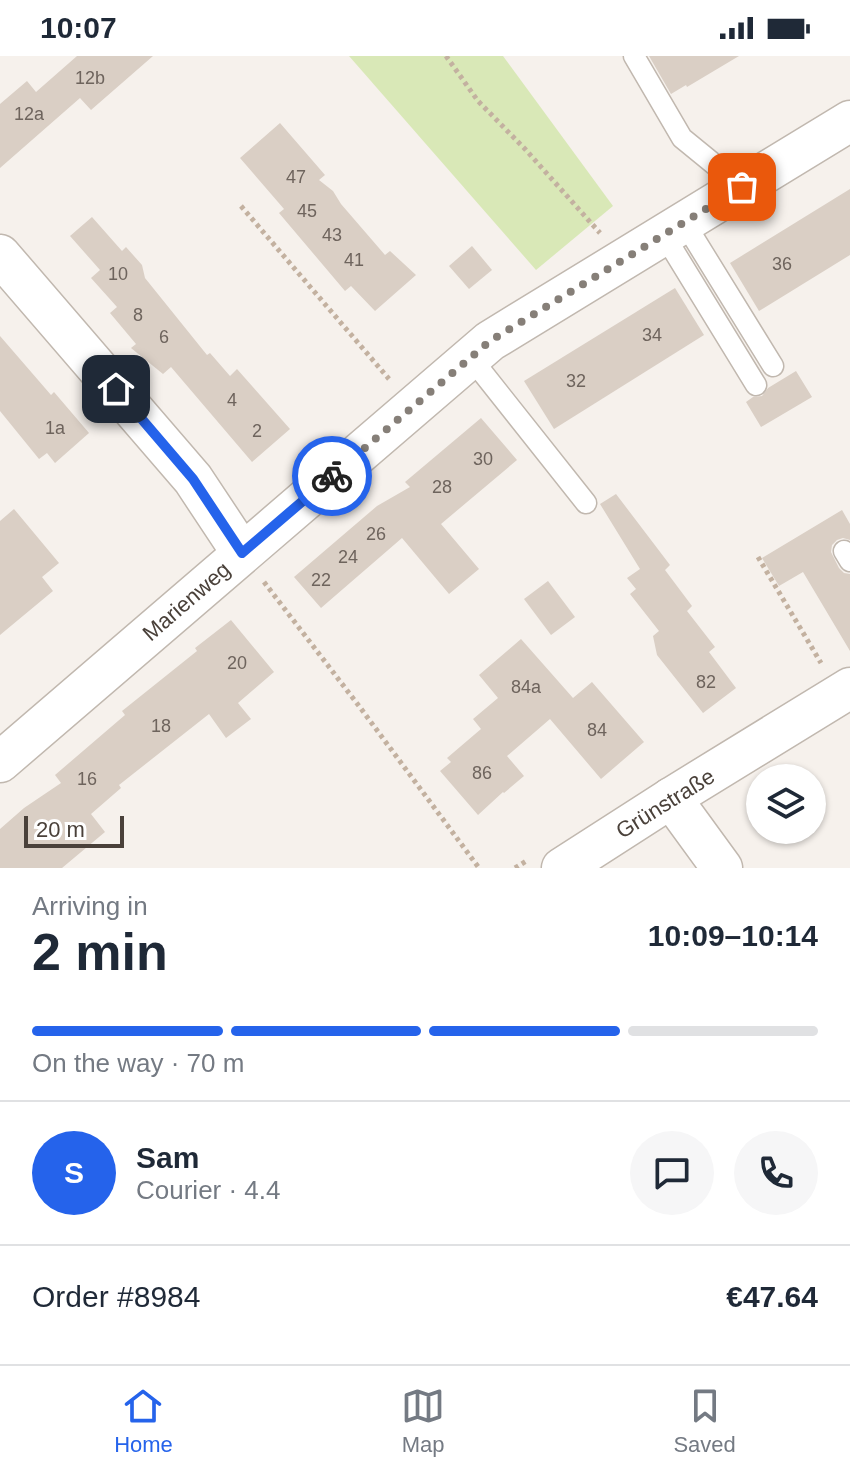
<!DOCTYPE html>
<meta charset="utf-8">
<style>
:root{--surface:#fff;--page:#f6f6f7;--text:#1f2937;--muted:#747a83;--line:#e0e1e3;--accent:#2563eb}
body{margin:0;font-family:Arial,sans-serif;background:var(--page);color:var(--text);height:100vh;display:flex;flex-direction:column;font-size:30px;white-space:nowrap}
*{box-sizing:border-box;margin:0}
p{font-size:26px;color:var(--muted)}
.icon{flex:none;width:44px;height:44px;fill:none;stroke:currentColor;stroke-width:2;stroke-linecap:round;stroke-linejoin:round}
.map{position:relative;height:812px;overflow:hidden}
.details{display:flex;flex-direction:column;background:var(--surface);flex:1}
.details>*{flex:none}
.fabs{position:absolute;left:746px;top:708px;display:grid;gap:16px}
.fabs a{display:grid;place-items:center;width:80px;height:80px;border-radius:50%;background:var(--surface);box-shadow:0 2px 6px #0004;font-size:40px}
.scale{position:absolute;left:24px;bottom:20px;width:100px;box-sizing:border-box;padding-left:8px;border:4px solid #4a413a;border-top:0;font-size:22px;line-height:28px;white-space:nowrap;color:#4a413a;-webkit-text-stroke:6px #fff;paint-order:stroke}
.pin{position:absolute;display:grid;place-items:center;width:68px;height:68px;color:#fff;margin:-34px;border-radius:16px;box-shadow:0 4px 12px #0006}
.courier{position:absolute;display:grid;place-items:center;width:80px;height:80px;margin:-40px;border:6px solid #2563eb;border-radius:50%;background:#fff;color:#222;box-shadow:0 2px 10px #0007}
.summary em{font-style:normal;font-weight:700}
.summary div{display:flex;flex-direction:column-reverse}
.summary{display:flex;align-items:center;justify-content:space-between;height:136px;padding:0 32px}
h1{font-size:52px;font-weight:700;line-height:60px}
.bar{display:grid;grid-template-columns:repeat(4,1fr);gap:12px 8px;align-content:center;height:96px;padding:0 32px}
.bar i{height:10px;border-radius:6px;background:var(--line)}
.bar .current{background:var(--accent)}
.bar p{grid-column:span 4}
.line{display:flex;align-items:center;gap:20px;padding:0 32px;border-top:2px solid var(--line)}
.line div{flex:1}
.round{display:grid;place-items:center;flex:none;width:84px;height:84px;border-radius:42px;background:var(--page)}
.status{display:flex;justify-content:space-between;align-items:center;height:56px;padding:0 40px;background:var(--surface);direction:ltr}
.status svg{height:22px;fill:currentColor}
.dock{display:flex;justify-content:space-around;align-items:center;height:112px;border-top:2px solid var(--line);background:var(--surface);font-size:22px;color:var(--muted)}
.dock a{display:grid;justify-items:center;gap:4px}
.dock .current{color:var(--accent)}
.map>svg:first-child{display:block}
.green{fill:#d9e8b7}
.building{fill:#dacfc5}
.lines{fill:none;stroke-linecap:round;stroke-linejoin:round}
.service-casing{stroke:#c1b8af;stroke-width:23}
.minor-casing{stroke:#c1b8af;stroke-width:43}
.path{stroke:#c3b1a0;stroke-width:5;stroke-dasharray:4 4;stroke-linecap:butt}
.service{stroke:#fff;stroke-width:20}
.minor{stroke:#fff;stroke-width:40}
.done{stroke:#867f78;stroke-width:8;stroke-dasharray:0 14.4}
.route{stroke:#2563eb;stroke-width:10}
.labels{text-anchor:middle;stroke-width:6;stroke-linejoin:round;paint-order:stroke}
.number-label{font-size:18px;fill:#6e645d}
.street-label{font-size:22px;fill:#4a413a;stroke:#fff}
</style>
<div class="status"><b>10:07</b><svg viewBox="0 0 49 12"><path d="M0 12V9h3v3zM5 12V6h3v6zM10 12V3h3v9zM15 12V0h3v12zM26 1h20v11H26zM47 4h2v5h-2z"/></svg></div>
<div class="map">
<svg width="850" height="812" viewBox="0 0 850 812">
<rect width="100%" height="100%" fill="#f6f1ec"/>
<!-- green -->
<path class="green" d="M349,0H503L613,150L536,214Z"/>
<!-- building -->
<g class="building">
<path d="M77,0H153L91,54L80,42L0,112V48L27,25L36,36Z"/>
<path d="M649,0H739L687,31L686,29L671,38Z"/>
<path d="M280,67L325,119L319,124L333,135L341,148L385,199L390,195L416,219L375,255L351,230L345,235L279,157L284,153L240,102Z"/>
<path d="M850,133V199L759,255L730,207Z"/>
<path d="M92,161L122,195L126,191L142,209L145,222L207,299L210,297L230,320L237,313L290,373L252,406L171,311L163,318L131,292L136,288L110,257L117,251L91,222L100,214L70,180Z"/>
<path d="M472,190L492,214L469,233L449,210Z"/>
<path d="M675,232L704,279L554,373L524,325Z"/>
<path d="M0,280L51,339L54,336L89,377L55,407L47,397L39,403L0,355Z"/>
<path d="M796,315L812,341L761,371L746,346L753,341L762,340L768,332Z"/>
<path d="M481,362L517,404L441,468L479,513L449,538L402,482L321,552L294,521L377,450L410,431L405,426Z"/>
<path d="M616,438L670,509L665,514L692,550L687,555L715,591L709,596L736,632L703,657L657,599L653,580L659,575L630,538L636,533L627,522L640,513L600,448Z"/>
<path d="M14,453L59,507L42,521L53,535L0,579V465Z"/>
<path d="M842,454L850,468V484L843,482L837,484L832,489L831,496L839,512L844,517L850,518V595L803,516L779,530L762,502Z"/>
<path d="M548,525L575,561L551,579L524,543Z"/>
<path d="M231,564L274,616L238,647L251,663L226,682L209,658L119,729L121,732L91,758L105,776L62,812H0V773L24,752L61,727L55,719L125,659L122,655L197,595L195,592Z"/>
<path d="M521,583L573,642L592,626L644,686L601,723L550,663L507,700L524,720L504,737L503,736L478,759L440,715L451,706L447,702L481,673L473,663L498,642L479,619Z"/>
</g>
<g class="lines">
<!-- service casing -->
<g class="service-casing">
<g id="service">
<path d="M634,0L682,82L742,131"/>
<path d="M684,166L773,310"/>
<path d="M664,179L756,329"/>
<path d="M471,302L586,447"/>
<path d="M844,495L850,505"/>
</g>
</g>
<!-- minor casing -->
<g class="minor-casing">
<g id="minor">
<path d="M0,199L193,423L242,497"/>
<path d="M0,706L490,285L850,65"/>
<path d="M671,742L722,812"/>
<path d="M562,812L671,742L850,632"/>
</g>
</g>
<!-- path -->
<g class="path">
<path d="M446,0L478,45L525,93L600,177"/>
<path d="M241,150L389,323"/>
<path d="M758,501L821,607"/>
<path d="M264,526L359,650L479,812"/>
<path d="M515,812L528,804"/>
</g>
<!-- service -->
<use href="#service" class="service"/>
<!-- minor -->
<use href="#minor" class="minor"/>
</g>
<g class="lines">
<!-- done -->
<path class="done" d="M332,420L490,285L742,131"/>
<!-- route -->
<path class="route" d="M116,333L193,423L242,497L332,420"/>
</g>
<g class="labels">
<!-- number labels -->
<g class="number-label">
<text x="90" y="28">12b</text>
<text x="29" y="64">12a</text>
<text x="296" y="127">47</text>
<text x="307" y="161">45</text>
<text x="332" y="185">43</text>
<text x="354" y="210">41</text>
<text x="782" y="214">36</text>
<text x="118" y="224">10</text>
<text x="138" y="265">8</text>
<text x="652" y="285">34</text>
<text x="164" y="287">6</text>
<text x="576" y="331">32</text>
<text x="232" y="350">4</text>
<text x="55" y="378">1a</text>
<text x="257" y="381">2</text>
<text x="483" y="409">30</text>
<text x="442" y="437">28</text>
<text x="376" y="484">26</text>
<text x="348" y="507">24</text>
<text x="321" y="530">22</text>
<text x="237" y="613">20</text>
<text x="706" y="632">82</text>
<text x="526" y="637">84a</text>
<text x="161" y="676">18</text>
<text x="597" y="680">84</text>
<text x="482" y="723">86</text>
<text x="87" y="729">16</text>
</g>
<!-- street labels -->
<g class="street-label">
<text transform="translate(186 545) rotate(-41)" y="8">Marienweg</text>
<text transform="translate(665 747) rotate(-32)" y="8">Grünstraße</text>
</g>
</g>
</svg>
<div class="fabs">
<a><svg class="icon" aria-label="layers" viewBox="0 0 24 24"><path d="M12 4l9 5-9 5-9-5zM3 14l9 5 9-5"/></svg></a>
</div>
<div class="scale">20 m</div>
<div class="pin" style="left:742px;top:131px;background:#ea580c"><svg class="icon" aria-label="bag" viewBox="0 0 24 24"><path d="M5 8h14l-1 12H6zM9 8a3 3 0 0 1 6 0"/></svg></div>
<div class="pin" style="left:116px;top:333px;background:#1f2937"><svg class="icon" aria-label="home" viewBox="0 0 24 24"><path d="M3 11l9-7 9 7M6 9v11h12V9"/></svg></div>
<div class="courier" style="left:332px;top:420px"><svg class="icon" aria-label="bike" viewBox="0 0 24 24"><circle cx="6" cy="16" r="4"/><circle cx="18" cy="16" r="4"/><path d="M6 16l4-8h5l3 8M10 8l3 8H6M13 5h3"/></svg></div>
</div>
<section class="details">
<div class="summary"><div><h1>2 min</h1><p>Arriving in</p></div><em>10:09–10:14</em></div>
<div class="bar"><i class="current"></i><i class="current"></i><i class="current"></i><i></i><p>On the way · 70 m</p></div>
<div class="line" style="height:144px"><b class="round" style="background:var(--accent);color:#fff">S</b><div><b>Sam</b><p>Courier · 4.4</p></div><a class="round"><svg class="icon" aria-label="chat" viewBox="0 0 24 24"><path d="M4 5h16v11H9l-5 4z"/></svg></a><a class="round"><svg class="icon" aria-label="phone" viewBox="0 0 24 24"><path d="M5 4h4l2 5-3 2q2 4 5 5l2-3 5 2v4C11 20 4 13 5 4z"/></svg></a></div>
<div class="line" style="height:104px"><div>Order #8984</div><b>€47.64</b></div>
</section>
<nav class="dock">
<a class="current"><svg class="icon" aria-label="home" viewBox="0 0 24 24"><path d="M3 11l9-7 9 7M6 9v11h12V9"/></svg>Home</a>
<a><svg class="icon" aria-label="map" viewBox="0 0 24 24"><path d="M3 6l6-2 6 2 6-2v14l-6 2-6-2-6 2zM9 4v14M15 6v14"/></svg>Map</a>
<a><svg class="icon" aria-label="saved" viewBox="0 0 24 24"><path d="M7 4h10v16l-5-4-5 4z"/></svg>Saved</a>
</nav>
